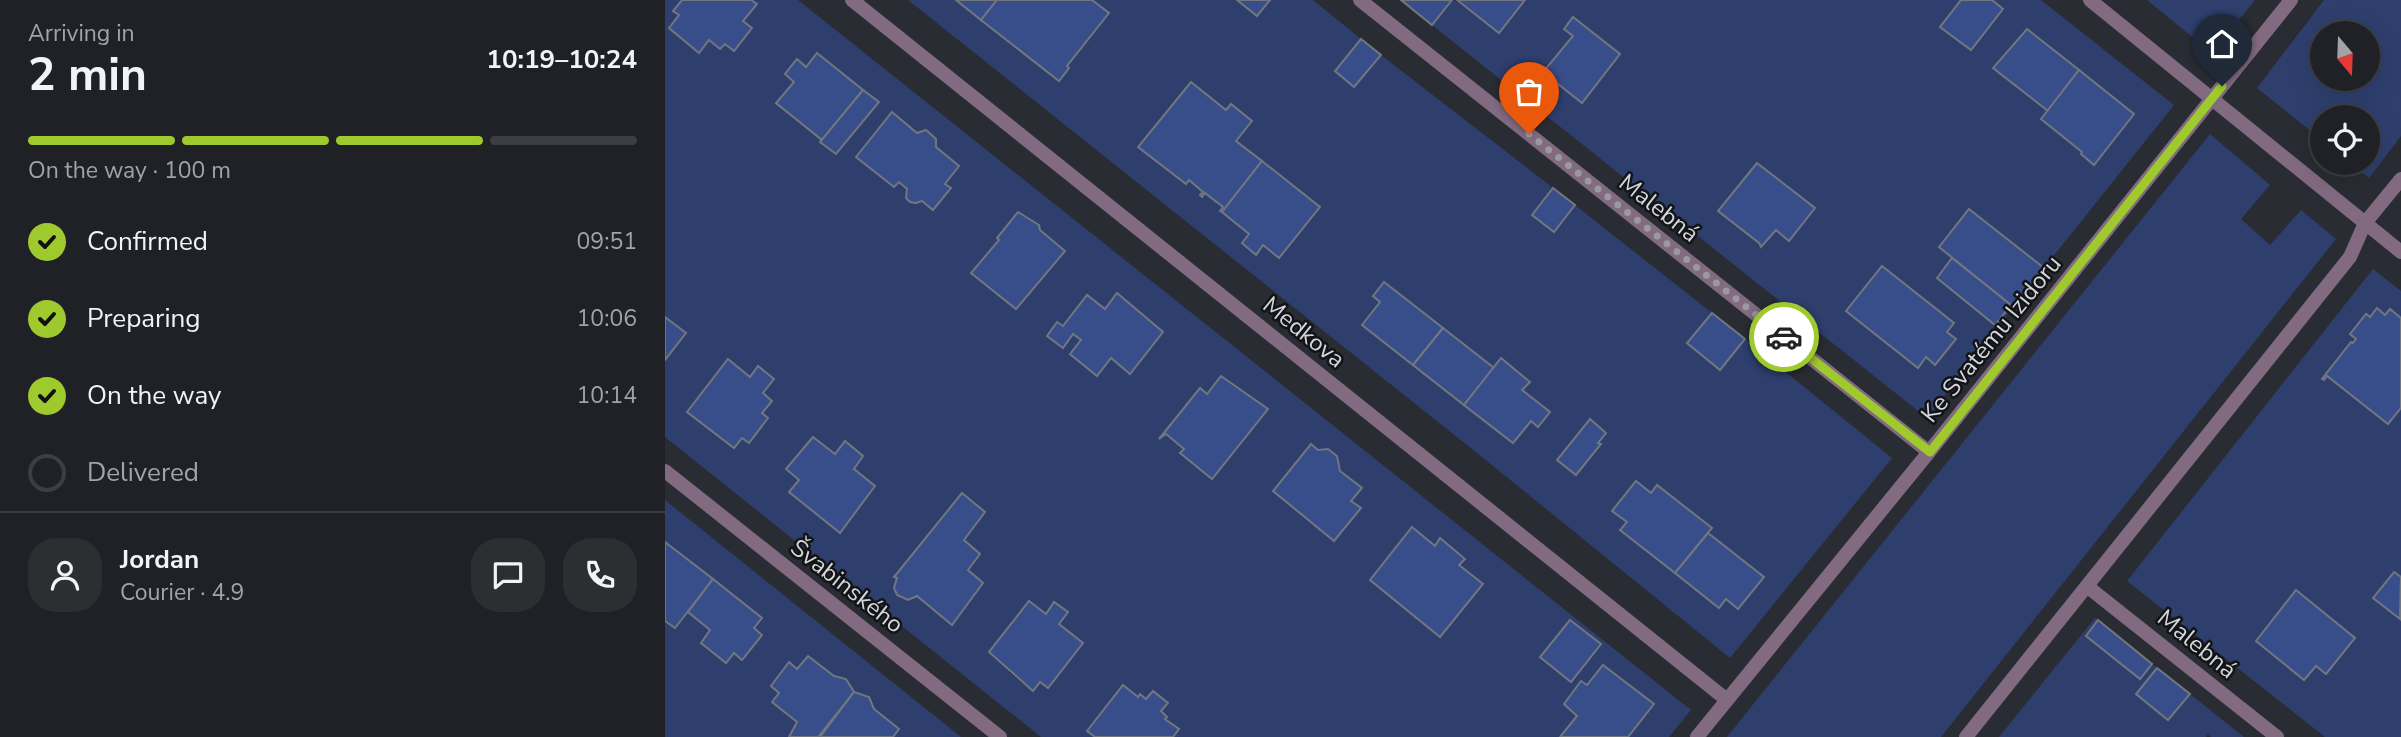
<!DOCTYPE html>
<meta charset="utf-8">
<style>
:root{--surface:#1f2126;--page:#2c2e32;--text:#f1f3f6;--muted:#a1a3a7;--line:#3c3e43;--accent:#9fca2e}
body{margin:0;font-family:"Nunito Sans",sans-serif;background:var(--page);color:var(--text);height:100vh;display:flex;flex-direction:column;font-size:26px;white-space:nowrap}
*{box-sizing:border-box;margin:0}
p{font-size:23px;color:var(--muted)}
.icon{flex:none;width:38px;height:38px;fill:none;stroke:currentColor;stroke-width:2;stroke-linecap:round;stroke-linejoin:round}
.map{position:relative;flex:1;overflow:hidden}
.details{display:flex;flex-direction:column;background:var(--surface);width:665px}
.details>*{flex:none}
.needle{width:46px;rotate:161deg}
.tools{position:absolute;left:1645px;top:21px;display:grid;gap:14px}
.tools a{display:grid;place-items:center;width:70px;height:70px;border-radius:50%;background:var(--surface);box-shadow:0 7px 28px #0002,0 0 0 2px var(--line);font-size:35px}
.pin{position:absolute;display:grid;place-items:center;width:60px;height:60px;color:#fff;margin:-72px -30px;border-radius:50% 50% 50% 0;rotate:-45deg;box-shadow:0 0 7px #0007}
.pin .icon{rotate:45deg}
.courier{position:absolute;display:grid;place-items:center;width:70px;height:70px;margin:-35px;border:5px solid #9fca2e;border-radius:50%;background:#fff;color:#222;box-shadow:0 2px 9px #0007}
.headline em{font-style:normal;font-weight:700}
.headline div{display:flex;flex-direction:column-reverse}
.headline{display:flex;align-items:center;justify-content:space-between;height:119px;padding:0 28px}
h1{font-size:46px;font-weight:700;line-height:52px}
.bar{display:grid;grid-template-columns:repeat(4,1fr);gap:10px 7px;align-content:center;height:84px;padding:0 28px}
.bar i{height:9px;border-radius:5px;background:var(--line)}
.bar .active{background:var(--accent)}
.bar p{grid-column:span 4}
.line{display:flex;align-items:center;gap:18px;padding:0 28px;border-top:2px solid var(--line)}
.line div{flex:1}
.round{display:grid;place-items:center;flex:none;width:74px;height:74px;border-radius:28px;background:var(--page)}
ol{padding:0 28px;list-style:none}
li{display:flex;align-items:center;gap:21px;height:77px}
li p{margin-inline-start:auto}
li .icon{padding:7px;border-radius:50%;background:var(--accent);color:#111;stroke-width:4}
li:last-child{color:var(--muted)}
li i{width:38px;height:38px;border:4px solid var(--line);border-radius:50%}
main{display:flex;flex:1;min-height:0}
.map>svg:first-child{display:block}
.green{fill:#2e3f6e;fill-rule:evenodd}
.building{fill:#384e8a;stroke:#72767e;stroke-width:2}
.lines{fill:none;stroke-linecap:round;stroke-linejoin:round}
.street{stroke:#826a81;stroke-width:14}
.done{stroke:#989aa0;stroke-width:7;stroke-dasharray:0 12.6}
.route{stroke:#9fca2e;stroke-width:9}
.labels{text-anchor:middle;stroke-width:5;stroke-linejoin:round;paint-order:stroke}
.street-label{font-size:24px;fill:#d4d6db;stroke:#131417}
</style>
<main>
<section class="details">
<div class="headline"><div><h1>2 min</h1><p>Arriving in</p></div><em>10:19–10:24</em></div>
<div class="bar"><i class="active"></i><i class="active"></i><i class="active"></i><i></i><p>On the way · 100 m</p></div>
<ol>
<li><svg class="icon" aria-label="check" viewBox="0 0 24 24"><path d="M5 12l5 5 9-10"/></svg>Confirmed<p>09:51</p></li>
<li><svg class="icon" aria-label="check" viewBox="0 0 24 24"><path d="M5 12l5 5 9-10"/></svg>Preparing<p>10:06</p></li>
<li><svg class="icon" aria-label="check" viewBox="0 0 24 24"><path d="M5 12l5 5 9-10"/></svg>On the way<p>10:14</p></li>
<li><i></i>Delivered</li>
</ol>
<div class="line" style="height:126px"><a class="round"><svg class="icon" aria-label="person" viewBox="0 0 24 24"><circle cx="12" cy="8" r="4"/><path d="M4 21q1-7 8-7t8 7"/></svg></a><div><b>Jordan</b><p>Courier · 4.9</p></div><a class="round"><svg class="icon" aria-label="chat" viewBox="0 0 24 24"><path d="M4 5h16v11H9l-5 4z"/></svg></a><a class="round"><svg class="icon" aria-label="phone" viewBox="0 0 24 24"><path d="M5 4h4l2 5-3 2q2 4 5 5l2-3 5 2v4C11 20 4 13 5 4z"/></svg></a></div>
</section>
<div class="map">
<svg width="1736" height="737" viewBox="0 0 1736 737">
<rect width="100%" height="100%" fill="#292c33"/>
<!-- green -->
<g class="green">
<path d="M0,0H17L8,11L14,15L4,28L34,53L44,40L55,49L60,44L69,51L78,21L91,5L86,0H133L1026,710L1004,737H963L988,704L938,665L922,685L916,681L899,704L912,716L895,737H508L513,729L475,694L423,731L430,737H376L0,437V360L21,333L0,317ZM153,53L198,90L156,140L111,103L129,82L120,74L131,60L141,67ZM227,113L252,133L261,130L271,139V147L294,166L280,184L285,188L255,202L247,203L241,198L242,189L234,182L229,187L191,157ZM360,218H364L374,225L375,230L399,251L351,309L306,273L334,240ZM452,293L498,332L465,374L446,358L432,376L405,354L416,340L408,334L398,348L382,337L392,322L398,326L422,295L440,309ZM63,359L85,377L93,366L109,379L98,393L106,401L97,413L103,418L85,442L77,438L68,448L23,412ZM556,376L603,409L547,479L516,454L519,449L500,434L495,439L535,389L542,394ZM148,437L170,454L180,441L198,456L189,469L209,486L174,533L124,492L134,480L122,469ZM645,445L672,465L676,469L675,471L697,488L686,501L696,508L670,540L608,491ZM296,494L320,512L299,540L315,554L303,570L318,584L287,624L252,596L243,600L236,598L229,588L232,578L230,577ZM746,527L770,546L776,539L800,558L794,565L775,637L705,580ZM364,601L381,614L389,602L403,612L394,624L383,688L375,682L367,691L344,672L345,670L324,652ZM905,620L935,644L905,681L875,657Z"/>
<path d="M243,0H291L394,81L404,68L402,66L444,14L427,0H572L592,16L605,0H648L696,39L670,71L689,87L716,55L888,188L867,215L889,232L910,205L1047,313L1023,343L1055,370L1080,339L1227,458L1065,658L817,457ZM526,82L561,110L566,104L587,121L571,141L654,207L614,258L598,245L591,254L577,243L584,234L555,211L558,207L540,193L535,195L538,192L524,180L520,184L474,147ZM720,282L829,368L837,359L865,381L857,390L885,412L866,421L848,443L698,325L715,302L708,296ZM925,420L941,433L933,443L935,445L911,475ZM970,481L986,493L992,485L1046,527L1043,533L1098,577L1061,599L1054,607L956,530L962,522L948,511Z"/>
<path d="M789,0L834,33L860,0H1296L1276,27L1306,50L1338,9L1327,0H1376L1509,105L1379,268L1304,210L1274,247L1287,258L1272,278L1329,325L1346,305L1348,307L1262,418L767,25ZM908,17L955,54L917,103L908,36L899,29ZM1362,29L1469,113L1429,164L1416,154L1417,152L1376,120L1383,111L1328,69ZM1092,163L1150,208L1125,240L1111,230L1096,247L1094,243L1053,211ZM1217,267L1289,323L1282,332L1270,365L1261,357L1253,367Z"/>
<path d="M1482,0H1590L1547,53Z"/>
<path d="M1659,0H1736V136L1704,178L1685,163H1703V117H1657V140L1592,88ZM1657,33H1703V79H1657Z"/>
<path d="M1545,134L1605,185L1576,219L1605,245L1636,210L1671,239L1276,737H1062Z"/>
<path d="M1708,269L1736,291V318L1725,309L1720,315L1712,308L1705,317L1701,314L1685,334L1691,339L1688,343L1686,342L1657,379L1659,380L1662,376L1723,424L1736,408V577L1728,572L1709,598L1736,619V737H1660L1462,581ZM1631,590L1690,638L1661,673L1651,666L1639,680L1592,641Z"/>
<path d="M0,500L296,737H228L234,728L209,709L204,697C184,689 193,695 181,679L132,669L125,663L106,686L114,693L107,702L132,722L124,737H0V621L10,628L23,612L45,630L36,643L61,663L69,653L78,660L97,635L89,628L97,618L0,542Z"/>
<path d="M1430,618L1433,620L1421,636L1475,679L1487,664L1492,668L1471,694L1503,720L1525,694L1579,737H1546L1543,734L1541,737H1334Z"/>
</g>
<!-- building -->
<g class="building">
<path d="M17,0H86L92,4L78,21L87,28L69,51L60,44L55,49L44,40L34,53L4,28L14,15L8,11Z"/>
<path d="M291,0H332L316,20Z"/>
<path d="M332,0H427L444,13L402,66L404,68L394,81L316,20Z"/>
<path d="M572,0H605L592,16Z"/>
<path d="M736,0H787L767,25Z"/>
<path d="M792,0H860L834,33Z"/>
<path d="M1296,0H1327L1338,9L1306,50L1275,27Z"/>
<path d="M908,17L955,54L917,103L878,72L908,36L899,29Z"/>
<path d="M1362,29L1414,70L1383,111L1328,68Z"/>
<path d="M696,39L716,55L689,87L670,71Z"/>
<path d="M152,53L198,90L157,140L111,103L129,82L120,74L132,59L141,67Z"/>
<path d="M1414,70L1469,114L1429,165L1416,154L1417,152L1376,119Z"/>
<path d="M526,82L561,110L566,104L587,121L571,141L597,161L557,212L555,211L558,207L540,193L537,197L535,195L538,192L524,180L521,184L473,147Z"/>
<path d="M198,90L214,102L171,154L155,142Z"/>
<path d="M227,112L252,133L261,130L271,139V147L294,166L280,184L286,188L268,210L257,201L251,203L245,202L241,198L242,189L234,182L229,187L191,157Z"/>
<path d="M597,161L655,207L614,258L598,245L591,255L577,243L584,234L557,212Z"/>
<path d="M1092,163L1150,208L1124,241L1111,230L1096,247L1094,243L1053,211Z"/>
<path d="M888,188L910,205L889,232L867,215Z"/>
<path d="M1304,209L1379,268L1348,307L1274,247Z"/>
<path d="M353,212L374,225L375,230L400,251L351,309L306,273L334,240L332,238Z"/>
<path d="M1287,258L1346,305L1330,325L1272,278Z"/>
<path d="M1217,266L1289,323L1282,332L1291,339L1270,365L1261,357L1253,368L1181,311Z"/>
<path d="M719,282L778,328L748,365L697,325L715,302L708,296Z"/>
<path d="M452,293L498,332L465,374L446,358L432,376L405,354L416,340L408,334L398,348L382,336L392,322L398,326L422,295L440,309Z"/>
<path d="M1712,308L1720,315L1725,309L1736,318V408L1723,424L1662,376L1659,380L1657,379L1686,342L1688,343L1691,339L1685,334L1701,314L1705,317Z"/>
<path d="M1047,313L1080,339L1055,370L1022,343Z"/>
<path d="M0,317L21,333L0,360Z"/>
<path d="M778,328L829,368L799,405L748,365Z"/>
<path d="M836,358L865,382L857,390L885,412L873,427L866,421L848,443L799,405Z"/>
<path d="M63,359L85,377L93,366L109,379L98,393L107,401L97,413L103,418L84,443L77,438L69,448L22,412Z"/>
<path d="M556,376L603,409L547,479L515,453L519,449L501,434L494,439L535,388L542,394Z"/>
<path d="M925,419L941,433L933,443L936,444L911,475L892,460Z"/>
<path d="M148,437L170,454L180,441L198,456L189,469L210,486L175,533L124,492L134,480L121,469Z"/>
<path d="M646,444L653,450L663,449L672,456L675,471L697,488L686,501L696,508L669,541L608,491Z"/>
<path d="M971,481L986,493L992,485L1047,528L1010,573L955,530L962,522L947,511Z"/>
<path d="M297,493L320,512L299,540L315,554L303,570L318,583L287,625L252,596L243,600L232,595L229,588L232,578L229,577Z"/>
<path d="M747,527L770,546L775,538L800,559L794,565L818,584L775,637L705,580Z"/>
<path d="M1043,533L1099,577L1073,609L1061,599L1054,608L1010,573Z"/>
<path d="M0,542L48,579L10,628L0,621Z"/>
<path d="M1729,572L1736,577L1735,619L1708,598Z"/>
<path d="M48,579L97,618L89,628L97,635L77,660L69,653L61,663L36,643L45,630L23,612Z"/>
<path d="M1631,590L1690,638L1661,674L1651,666L1639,680L1591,641Z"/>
<path d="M364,601L381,614L389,602L403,612L394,624L418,643L383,688L375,682L368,691L324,652Z"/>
<path d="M905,620L936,644L906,682L875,657Z"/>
<path d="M1433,620L1487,664L1475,679L1421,636Z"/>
<path d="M143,656L169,676L181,679L189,692L153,737H124L132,722L107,702L114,693L106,686L124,662L132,669Z"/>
<path d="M938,665L989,704L963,737H895L912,716L899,704L916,681L922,685Z"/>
<path d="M1492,668L1525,694L1503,720L1471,694Z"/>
<path d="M458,685L473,697L475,694L481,699L488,691L503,703L496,711L502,717L500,719L514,729L508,737H430L422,731Z"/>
<path d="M189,692L204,697L209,709L234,729L228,737H155Z"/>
</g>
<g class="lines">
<!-- street -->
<g class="street">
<path d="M187,0L1062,700"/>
<path d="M695,0L1264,452"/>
<path d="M1425,0L1736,252"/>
<path d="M0,471L335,737"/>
<path d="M1423,587L1612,737"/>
<path d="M1032,737L1264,452L1626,0"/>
<path d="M1301,737L1685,257L1700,223L1736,179"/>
</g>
</g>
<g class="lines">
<!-- done -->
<path class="done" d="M864,134L1119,337"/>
<!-- route -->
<path class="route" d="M1119,337L1265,452L1557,86"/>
</g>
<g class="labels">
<!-- street labels -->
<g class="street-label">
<text transform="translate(994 208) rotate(38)" y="8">Malebná</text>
<text transform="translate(639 332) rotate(39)" y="8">Medkova</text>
<text transform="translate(1326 339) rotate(-51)" y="8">Ke Svatému Izidoru</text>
<text transform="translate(182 586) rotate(38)" y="8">Švabinského</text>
<text transform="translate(1532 644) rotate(39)" y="8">Malebná</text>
</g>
</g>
</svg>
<div class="tools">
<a><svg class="needle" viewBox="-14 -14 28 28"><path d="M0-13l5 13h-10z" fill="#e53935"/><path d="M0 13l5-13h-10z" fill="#a1a3a7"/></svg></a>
<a><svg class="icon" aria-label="locate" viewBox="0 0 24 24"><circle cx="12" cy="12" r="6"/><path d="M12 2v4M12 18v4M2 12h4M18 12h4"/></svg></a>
</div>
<div class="pin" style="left:864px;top:134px;background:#ea580c"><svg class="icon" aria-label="bag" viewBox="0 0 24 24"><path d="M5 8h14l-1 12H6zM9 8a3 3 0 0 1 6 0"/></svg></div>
<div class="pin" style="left:1557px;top:86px;background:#1f2937"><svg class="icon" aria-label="home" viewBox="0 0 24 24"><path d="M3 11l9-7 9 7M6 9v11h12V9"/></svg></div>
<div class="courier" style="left:1119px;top:337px"><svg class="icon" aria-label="car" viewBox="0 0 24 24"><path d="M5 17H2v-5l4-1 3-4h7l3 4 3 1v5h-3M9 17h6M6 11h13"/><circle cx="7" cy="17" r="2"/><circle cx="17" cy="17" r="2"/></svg></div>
</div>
</main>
